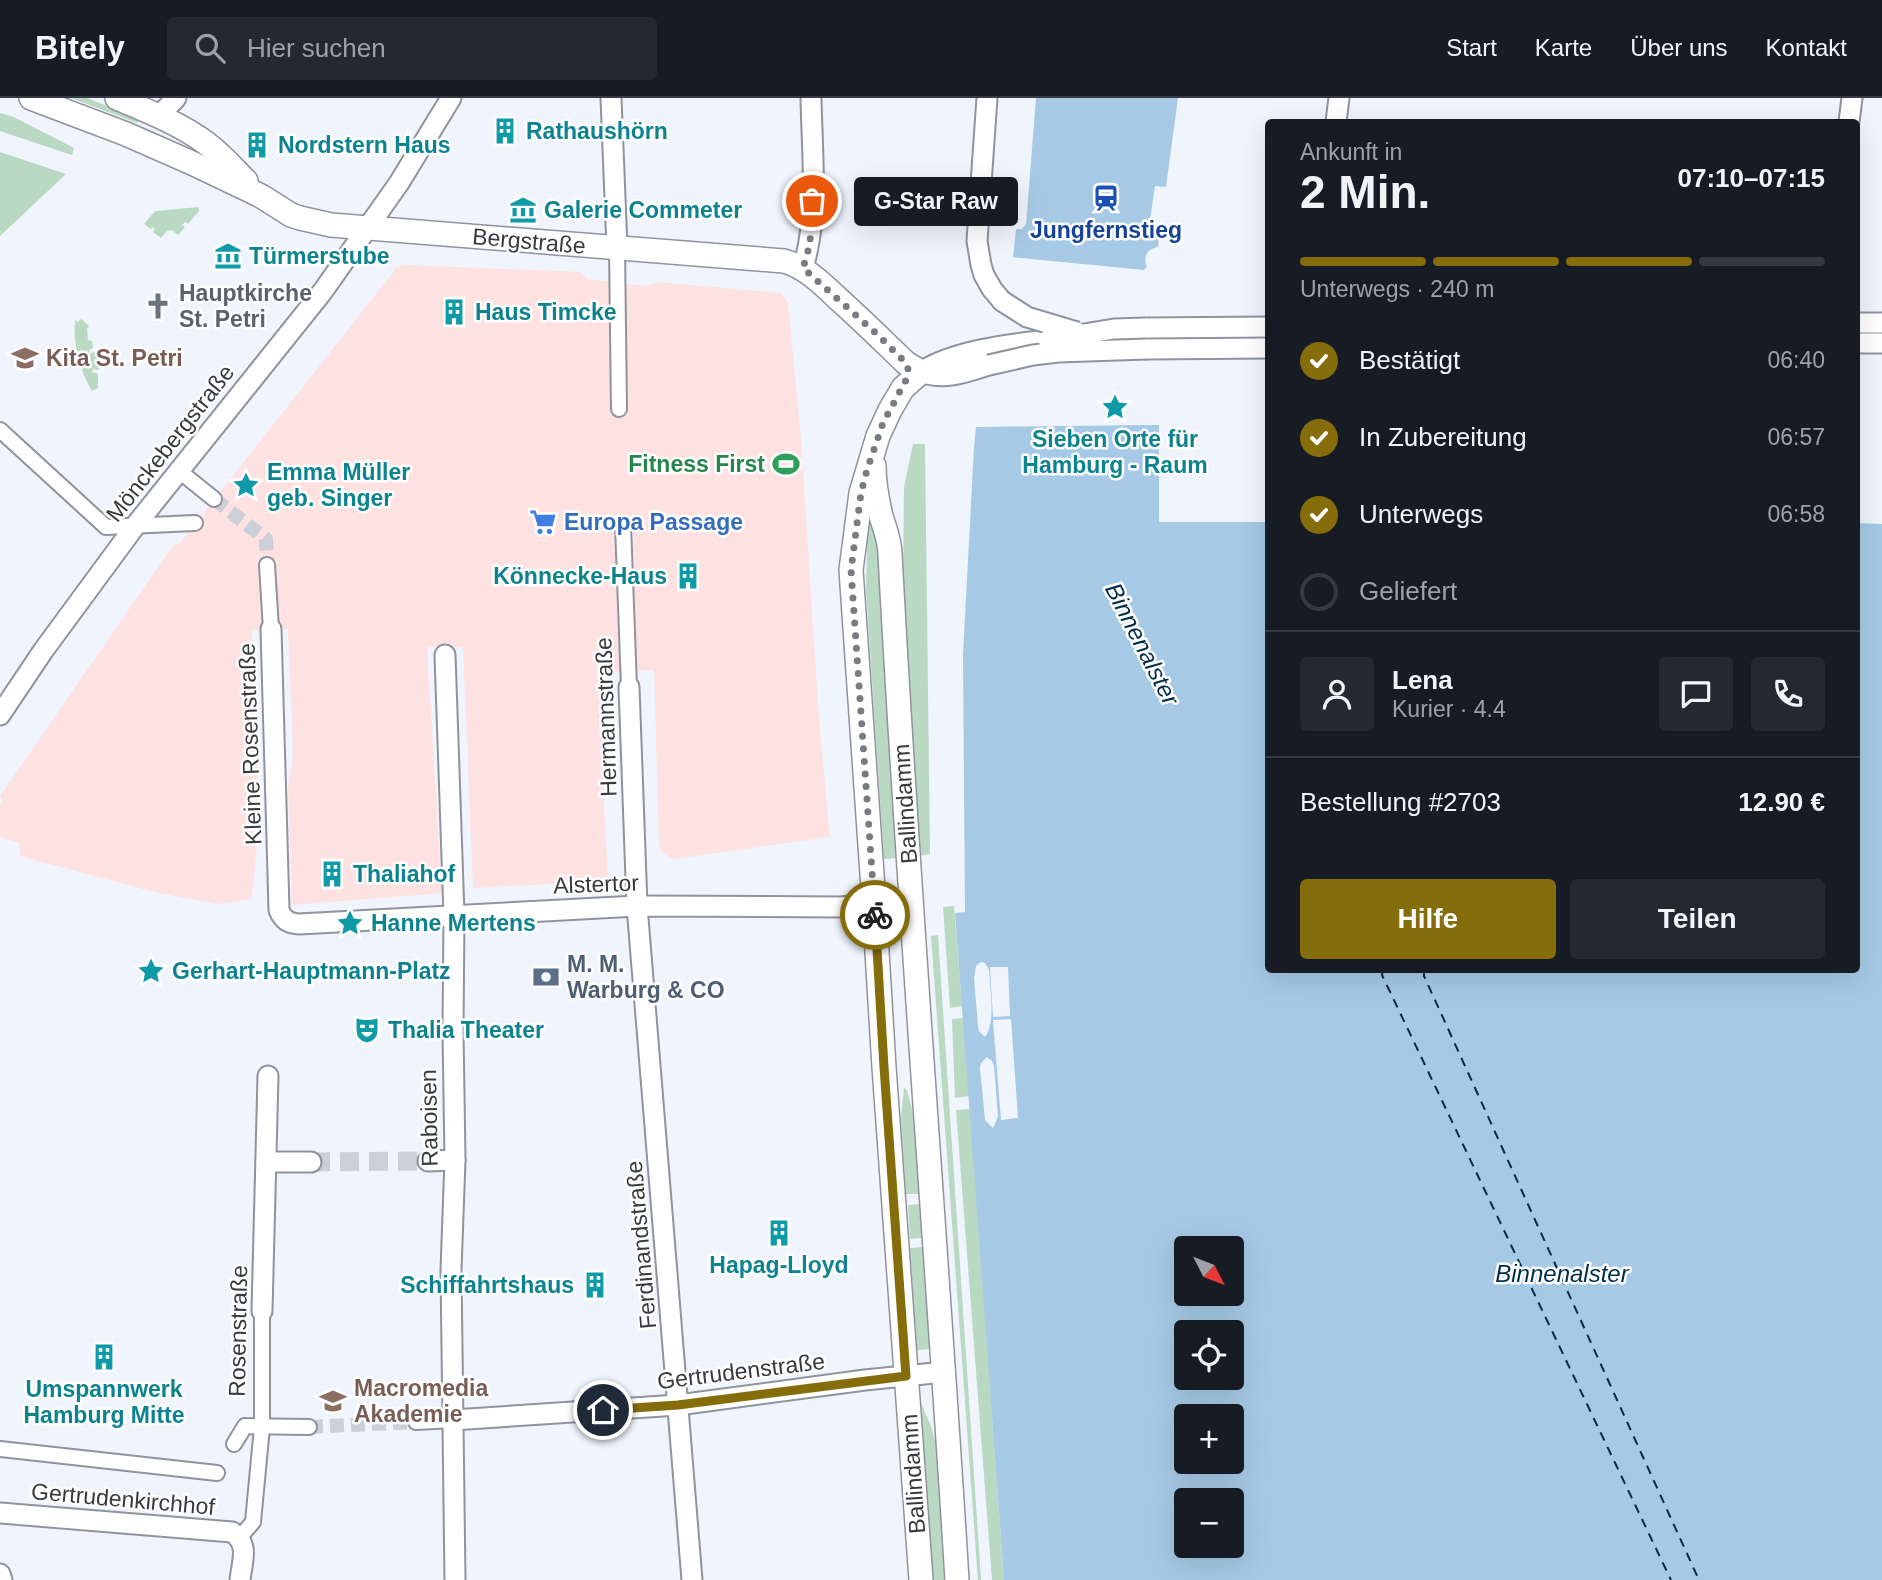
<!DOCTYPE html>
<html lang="de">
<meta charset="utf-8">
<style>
:root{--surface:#171b24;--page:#242831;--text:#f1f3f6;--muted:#9ea1a6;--line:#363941;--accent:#846d0a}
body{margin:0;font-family:Helvetica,sans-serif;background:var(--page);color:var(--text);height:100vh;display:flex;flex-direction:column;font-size:26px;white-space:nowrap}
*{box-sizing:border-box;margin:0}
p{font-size:23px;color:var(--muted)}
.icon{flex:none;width:38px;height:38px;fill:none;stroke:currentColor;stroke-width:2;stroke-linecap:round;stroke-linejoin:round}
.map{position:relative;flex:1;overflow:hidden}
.drawer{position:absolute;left:1265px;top:21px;width:595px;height:854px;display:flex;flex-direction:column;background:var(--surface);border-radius:7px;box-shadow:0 7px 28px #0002}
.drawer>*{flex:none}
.needle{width:46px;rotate:132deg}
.tools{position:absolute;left:1174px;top:1138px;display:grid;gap:14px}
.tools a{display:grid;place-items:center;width:70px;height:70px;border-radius:7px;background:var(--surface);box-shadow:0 7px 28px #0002;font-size:35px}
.pin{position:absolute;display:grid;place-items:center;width:60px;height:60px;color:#fff;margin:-30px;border:4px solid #fff;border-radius:50%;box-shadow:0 2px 7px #0007}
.courier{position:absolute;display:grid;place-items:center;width:70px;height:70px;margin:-35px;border:5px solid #846d0a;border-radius:50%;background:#fff;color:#222;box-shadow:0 2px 9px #0007}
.bubble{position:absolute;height:49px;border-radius:7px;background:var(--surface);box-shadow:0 7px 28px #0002;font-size:23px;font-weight:800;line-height:49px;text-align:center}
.summary em{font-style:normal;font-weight:800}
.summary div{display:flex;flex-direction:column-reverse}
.summary{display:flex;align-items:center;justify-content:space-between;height:119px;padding:0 35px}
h1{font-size:46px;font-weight:800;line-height:52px}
.bar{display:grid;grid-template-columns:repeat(4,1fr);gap:10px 7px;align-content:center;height:84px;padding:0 35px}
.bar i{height:9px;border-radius:5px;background:var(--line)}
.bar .active{background:var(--accent)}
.bar p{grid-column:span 4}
.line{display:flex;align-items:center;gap:18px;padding:0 35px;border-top:2px solid var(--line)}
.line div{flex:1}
.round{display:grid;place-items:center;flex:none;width:74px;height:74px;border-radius:7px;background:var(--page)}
ol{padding:0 35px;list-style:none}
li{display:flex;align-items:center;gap:21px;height:77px}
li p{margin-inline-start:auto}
li .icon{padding:7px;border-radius:50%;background:var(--accent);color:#fff;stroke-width:4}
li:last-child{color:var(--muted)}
li i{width:38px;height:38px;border:4px solid var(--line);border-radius:50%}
.button{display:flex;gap:14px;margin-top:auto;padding:14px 35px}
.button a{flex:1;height:80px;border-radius:7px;background:var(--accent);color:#fff;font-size:28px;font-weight:800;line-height:80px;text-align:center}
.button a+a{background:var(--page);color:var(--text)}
header{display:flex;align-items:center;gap:42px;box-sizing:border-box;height:98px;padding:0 35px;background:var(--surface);border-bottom:2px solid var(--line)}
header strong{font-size:33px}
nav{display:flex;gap:38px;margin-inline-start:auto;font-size:24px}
.search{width:490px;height:63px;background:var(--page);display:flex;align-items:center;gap:18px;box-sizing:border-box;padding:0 24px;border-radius:7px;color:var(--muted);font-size:26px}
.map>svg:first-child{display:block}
.commercial{fill:#fee2e1}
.green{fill:#b9d9c2}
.water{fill:#a6c9e5;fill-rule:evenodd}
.pier{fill:#f0f4fd}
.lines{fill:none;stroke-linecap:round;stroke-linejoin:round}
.ferry{stroke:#002d49;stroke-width:2;stroke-dasharray:9 7;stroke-linecap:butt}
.pedestrian-tunnel{stroke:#cbcfd7;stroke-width:14;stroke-dasharray:14 7;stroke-linecap:butt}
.minor-tunnel{stroke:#cbcfd7;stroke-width:19;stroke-dasharray:19 10;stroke-linecap:butt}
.pedestrian-casing{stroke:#8f939e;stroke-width:18}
.minor-casing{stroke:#8f939e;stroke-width:23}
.tertiary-casing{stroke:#8f939e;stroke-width:26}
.pedestrian{stroke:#fff;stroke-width:14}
.minor{stroke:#fff;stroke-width:19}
.tertiary{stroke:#fff;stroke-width:23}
.minor-bridge-casing{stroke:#8f939e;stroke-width:23;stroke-linecap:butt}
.minor-bridge{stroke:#fff;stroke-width:19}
.done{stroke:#787b82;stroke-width:7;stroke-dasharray:0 12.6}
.route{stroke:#846d0a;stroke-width:9}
.labels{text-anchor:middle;stroke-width:5;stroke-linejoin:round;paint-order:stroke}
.culture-label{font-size:23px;font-weight:bold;fill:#0d838f;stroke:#fff;text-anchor:start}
.transit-label{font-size:23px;font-weight:bold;fill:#164399;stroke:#fff}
.street-label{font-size:23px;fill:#383a3f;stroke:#fff}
.worship-label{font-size:23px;font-weight:bold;fill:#5b616d;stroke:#fff;text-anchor:start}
.education-label{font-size:23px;font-weight:bold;fill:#785e54;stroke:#fff;text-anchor:start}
.leisure-label{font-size:23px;font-weight:bold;fill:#27864d;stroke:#fff;text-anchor:end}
.shop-label{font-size:23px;font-weight:bold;fill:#366cbe;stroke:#fff;text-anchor:start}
.service-label{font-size:23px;font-weight:bold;fill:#4e5e75;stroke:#fff;text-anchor:start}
.water-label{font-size:24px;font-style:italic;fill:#002d49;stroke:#fff}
</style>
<header>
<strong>Bitely</strong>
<div class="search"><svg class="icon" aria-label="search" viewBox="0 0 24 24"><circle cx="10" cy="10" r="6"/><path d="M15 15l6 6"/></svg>Hier suchen</div>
<nav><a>Start</a><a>Karte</a><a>Über uns</a><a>Kontakt</a></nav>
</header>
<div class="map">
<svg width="1882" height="1482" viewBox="0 0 1882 1482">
<rect width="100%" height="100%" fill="#f0f4fd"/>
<!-- commercial -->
<path class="commercial" d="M404,167L581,174L588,181L646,188L657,184L781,195L788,205L801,339L819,622L830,739L674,761L667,758L662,754L659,748L654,572L601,574L602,661L608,783L473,790L463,549H427L442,795L292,807L288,688L293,656L288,531L252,532L259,725L252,801L218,806L154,794L20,758L19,745L0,739V706L2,704L0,698L174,446L178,447L184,440L368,206L396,170Z"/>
<!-- green -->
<g class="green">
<path d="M71,0H87L139,21L137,25Z"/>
<path d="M0,15L14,19L74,50L72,57L0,33Z"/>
<path d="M0,54L66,76L0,138Z"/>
<path d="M199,109V113L188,126L185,124L182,127L185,129L178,137L172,132L167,133L161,140L153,134L155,131L153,129L151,131L144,126L155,113Z"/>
<path d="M81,221L89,228L87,231L88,242L92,243L93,250L89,252L90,256L95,254L101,259L99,262L101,265L104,262L106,263L98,272L93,271L92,274L98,276V290L92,293C79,271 73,247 75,222L78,224Z"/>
<path d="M913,346H925L930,756L919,758L903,479L904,389Z"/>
<path d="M869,416L878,438L897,760L884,761L866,492L868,418Z"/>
<path d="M954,808L962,908L950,910L943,809Z"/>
<path d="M938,837L981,1482H978L931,838Z"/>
<path d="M963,920L969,998L955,1000L952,921Z"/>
<path d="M904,990L907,992L914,1019L920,1096H906L901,1020Z"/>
<path d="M970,1011L1004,1482H992L956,1012Z"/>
<path d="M921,1106L923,1140L910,1141L908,1107Z"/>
<path d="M923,1149L931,1251L917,1252L910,1150Z"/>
<path d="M921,1305L931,1328L936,1346L947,1482H933Z"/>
</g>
<!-- water -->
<path class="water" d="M1036,0H1178L1166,89L1155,88L1148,136L1159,138L1158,149C1147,151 1143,158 1147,169L1141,174L1146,327H1159V424H1269V872H1857V425L1882,426V1482H1004L955,815L965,814L963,557L974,349L976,329L979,328L1013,159L1016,131H1022L1026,126ZM981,864L985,865L989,872C990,890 996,925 985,939L979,933L978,928L974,880L976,868ZM990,869H1008L1010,918L993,919ZM1011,921L1018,1020L1001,1022L993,922ZM987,959L992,963L994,968L998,1019L993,1030L985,1022L980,970L981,965ZM1186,1150H1232V1195H1186ZM1186,1234H1232V1279H1186ZM1186,1318H1232V1363H1186ZM1186,1402H1232V1447H1186Z"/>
<!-- pier -->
<path class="pier" d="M1011,159L1144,172L1151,327L976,329Z"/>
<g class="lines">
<!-- ferry -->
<g class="ferry">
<path d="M1383,872L1382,877L1671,1482"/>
<path d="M1424,872V878L1699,1482"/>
</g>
<!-- pedestrian-tunnel -->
<g class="pedestrian-tunnel">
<path d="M214,401L266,441L267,467"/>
<path d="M309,1329L416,1324"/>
</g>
<!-- minor-tunnel -->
<path class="minor-tunnel" d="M311,1064L428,1063"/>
<!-- pedestrian casing -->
<g class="pedestrian-casing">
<g id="pedestrian">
<path d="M617,150L619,311"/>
<path d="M0,332L106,429L195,425"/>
<path d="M178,372L214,401"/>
<path d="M623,427L629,589"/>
<path d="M267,467L271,531"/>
<path d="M416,1324L453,1322"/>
<path d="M234,1346L245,1328L309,1329"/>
<path d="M0,1351L217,1375"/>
<path d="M240,1439L253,1424L262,1329V1213"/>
</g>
</g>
<!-- minor casing -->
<g class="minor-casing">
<g id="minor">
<path d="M611,0L617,150"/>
<path d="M987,0L977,143L981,167L984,177L992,191L1002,203"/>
<path d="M159,18L176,0"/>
<path d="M1336,24L1339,0"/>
<path d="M1849,24L1852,0"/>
<path d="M803,170C819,116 812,56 811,0"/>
<path d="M1857,225H1882"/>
<path d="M1146,230L1269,229"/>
<path d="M1857,245H1882"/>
<path d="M1147,251L1269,250"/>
<path d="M921,274C953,253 1010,246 1048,242"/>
<path d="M921,274C945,283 966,274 989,267"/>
<path d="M271,531L279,812C283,822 288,825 299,826L637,808L841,809L911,801"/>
<path d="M445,557L454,817L453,933L455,1062L451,1172L455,1482"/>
<path d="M629,589L637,808L692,1482"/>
<path d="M0,617L43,553L135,428L323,193L399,85L451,0"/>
<path d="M428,1063L455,1062"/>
<path d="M266,1064H311"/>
<path d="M262,1213L268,978"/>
<path d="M453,1322L678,1307L865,1282L944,1274"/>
<path d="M0,1415L232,1434C250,1446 242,1463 240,1482"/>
<path d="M0,1476L2,1482"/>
</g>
</g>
<!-- tertiary casing -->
<g class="tertiary-casing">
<g id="tertiary">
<path d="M31,0L126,36L192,65L261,98L291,117L300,120L331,127L784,163C809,170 827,191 846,208C867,227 886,246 906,265L921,274L903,290L890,312L878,338L861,395L851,472L874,805L884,969L921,1482"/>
<path d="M117,0C147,13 179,25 206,45C221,56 233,70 246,83"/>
<path d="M874,368C874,385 877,401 881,418C885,431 890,443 890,456C908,798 936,1140 957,1482"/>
</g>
</g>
<!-- pedestrian -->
<use href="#pedestrian" class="pedestrian"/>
<!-- minor -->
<use href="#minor" class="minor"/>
<!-- tertiary -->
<use href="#tertiary" class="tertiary"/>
<!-- minor-bridge casing -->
<g class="minor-bridge-casing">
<g id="minor-bridge">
<path d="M1002,203L1027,219L1077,234"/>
<path d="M1048,242L1114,231L1146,230"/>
<path d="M989,267L1033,257L1058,254L1147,251"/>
</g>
</g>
<!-- minor-bridge -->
<use href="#minor-bridge" class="minor-bridge"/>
</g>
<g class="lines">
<!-- done -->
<path class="done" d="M812,103L810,146L803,170L878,237L906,265L908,271L906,282L883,325L867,372L861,395L851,472L875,817"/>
<!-- route -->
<path class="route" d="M603,1312L678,1307L906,1278L884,969L875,817"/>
</g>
<!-- icons -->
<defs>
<g id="building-bare" transform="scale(2.1)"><path d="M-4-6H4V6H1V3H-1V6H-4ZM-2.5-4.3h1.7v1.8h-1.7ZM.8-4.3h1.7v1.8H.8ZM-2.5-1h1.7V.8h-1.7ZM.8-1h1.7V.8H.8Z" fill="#0f9aa8" stroke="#fff" stroke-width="2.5" paint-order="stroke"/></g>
<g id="station-bare" transform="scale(2.1)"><path d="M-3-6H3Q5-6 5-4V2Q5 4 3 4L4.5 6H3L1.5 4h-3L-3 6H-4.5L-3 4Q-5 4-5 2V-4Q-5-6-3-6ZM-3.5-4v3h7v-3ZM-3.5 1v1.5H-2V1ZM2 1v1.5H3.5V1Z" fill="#1a4fb4" stroke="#fff" stroke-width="2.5" paint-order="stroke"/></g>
<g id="museum-bare" transform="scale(2.1)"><path d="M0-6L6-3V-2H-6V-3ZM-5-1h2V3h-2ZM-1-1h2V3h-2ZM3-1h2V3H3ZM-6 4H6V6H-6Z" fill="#0f9aa8" stroke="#fff" stroke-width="2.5" paint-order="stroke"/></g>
<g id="church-bare" transform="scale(2.1)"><path d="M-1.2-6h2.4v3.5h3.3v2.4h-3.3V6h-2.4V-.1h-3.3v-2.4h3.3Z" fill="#6b7280" stroke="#fff" stroke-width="2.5" paint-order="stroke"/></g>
<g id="school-bare" transform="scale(2.1)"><path d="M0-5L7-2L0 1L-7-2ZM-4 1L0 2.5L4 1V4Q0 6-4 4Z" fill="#8d6e63" stroke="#fff" stroke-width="2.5" paint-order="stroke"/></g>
<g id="sight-bare" transform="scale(2.1)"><path d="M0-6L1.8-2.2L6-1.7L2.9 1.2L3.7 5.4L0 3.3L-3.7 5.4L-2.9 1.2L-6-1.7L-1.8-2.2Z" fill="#0f9aa8" stroke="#fff" stroke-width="2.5" paint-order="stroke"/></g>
<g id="stadium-bare" transform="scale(2.1)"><path d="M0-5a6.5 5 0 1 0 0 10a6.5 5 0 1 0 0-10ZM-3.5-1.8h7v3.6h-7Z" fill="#2e9e5b" stroke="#fff" stroke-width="2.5" paint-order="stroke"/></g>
<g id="supermarket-bare" transform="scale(2.1)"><path d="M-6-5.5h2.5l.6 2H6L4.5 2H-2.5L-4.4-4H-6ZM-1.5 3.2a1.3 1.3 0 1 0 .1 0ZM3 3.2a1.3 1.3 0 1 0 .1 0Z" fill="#3f7fe0" stroke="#fff" stroke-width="2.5" paint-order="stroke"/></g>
<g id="bank-bare" transform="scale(2.1)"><path d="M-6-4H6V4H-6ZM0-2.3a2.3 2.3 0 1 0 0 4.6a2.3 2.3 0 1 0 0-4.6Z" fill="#5c6f8a" stroke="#fff" stroke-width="2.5" paint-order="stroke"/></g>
<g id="theatre-bare" transform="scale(2.1)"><path d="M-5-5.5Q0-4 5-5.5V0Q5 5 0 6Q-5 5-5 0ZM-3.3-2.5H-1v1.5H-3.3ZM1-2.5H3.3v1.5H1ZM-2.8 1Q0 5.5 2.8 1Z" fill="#0f9aa8" stroke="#fff" stroke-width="2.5" paint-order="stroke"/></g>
<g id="university-bare" transform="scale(2.1)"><path d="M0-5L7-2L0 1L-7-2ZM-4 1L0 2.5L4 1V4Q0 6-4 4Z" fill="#8d6e63" stroke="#fff" stroke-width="2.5" paint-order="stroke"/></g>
</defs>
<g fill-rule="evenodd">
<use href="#building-bare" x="505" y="33"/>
<use href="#building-bare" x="257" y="47"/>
<use href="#station-bare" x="1106" y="100"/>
<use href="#museum-bare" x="523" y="112"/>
<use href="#museum-bare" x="228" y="158"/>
<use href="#church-bare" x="158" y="208"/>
<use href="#building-bare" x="454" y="214"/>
<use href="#school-bare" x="25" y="260"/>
<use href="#sight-bare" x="1115" y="309"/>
<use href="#stadium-bare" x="786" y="366"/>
<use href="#sight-bare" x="246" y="387"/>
<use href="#supermarket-bare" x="543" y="424"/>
<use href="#building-bare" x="688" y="478"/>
<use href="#building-bare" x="332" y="776"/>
<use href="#sight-bare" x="350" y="825"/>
<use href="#sight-bare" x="151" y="873"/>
<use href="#bank-bare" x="546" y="879"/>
<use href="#theatre-bare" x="367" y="932"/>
<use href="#building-bare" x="779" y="1135"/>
<use href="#building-bare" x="595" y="1187"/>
<use href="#building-bare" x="104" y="1259"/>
<use href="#university-bare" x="333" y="1303"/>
</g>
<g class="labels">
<!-- culture labels -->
<g class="culture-label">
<text x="526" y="41">Rathaushörn</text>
<text x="278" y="55">Nordstern Haus</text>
<text x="544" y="120">Galerie Commeter</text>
<text x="249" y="166">Türmerstube</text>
<text x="475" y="222">Haus Timcke</text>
<text x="1115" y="349" text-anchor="middle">Sieben Orte für<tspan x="1115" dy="26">Hamburg - Raum</tspan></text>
<text x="267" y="382">Emma Müller<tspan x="267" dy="26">geb. Singer</tspan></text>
<text x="667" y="486" text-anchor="end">Könnecke-Haus</text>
<text x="353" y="784">Thaliahof</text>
<text x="371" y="833">Hanne Mertens</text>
<text x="172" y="881">Gerhart-Hauptmann-Platz</text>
<text x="388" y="940">Thalia Theater</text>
<text x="779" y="1175" text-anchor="middle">Hapag-Lloyd</text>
<text x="574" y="1195" text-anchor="end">Schiffahrtshaus</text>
<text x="104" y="1299" text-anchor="middle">Umspannwerk<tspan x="104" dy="26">Hamburg Mitte</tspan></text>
</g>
<!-- transit labels -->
<g class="transit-label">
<text x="1106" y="140">Jungfernstieg</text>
</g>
<!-- street labels -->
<g class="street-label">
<text transform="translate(529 143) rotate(5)" y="8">Bergstraße</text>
<text transform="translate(170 345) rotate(-52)" y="8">Mönckebergstraße</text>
<text transform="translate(606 619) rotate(-92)" y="8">Hermannstraße</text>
<text transform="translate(250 646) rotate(-92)" y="8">Kleine Rosenstraße</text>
<text transform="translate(905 706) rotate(-94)" y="8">Ballindamm</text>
<text transform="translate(596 786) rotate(-2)" y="8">Alstertor</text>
<text transform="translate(429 1020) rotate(-91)" y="8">Raboisen</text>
<text transform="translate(641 1147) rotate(-95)" y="8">Ferdinandstraße</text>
<text transform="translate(238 1233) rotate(-89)" y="8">Rosenstraße</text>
<text transform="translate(741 1273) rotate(-7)" y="8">Gertrudenstraße</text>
<text transform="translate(913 1376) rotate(-94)" y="8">Ballindamm</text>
<text transform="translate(123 1401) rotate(5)" y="8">Gertrudenkirchhof</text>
</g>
<!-- worship labels -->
<g class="worship-label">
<text x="179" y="203">Hauptkirche<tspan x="179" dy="26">St. Petri</tspan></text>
</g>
<!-- education labels -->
<g class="education-label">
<text x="46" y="268">Kita St. Petri</text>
<text x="354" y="1298">Macromedia<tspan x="354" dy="26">Akademie</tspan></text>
</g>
<!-- leisure labels -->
<g class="leisure-label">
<text x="765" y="374">Fitness First</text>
</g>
<!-- shop labels -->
<g class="shop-label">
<text x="564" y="432">Europa Passage</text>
</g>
<!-- service labels -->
<g class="service-label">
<text x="567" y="874">M. M.<tspan x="567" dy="26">Warburg &amp; CO</tspan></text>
</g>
<!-- water labels -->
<g class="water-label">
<text transform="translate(1142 546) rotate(63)" y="8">Binnenalster</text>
<text x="1562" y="1184">Binnenalster</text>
</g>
</g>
</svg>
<div class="tools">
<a><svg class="needle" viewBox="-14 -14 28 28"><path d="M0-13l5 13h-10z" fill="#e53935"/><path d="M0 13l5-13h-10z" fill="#9ea1a6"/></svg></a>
<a><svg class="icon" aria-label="locate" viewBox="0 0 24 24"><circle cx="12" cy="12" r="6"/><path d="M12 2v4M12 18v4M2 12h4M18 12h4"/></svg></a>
<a>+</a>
<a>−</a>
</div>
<div class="pin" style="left:812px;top:103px;background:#ea580c"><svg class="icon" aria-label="bag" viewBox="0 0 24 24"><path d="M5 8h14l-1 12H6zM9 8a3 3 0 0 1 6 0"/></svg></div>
<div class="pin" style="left:603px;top:1312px;background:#1f2937"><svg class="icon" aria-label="home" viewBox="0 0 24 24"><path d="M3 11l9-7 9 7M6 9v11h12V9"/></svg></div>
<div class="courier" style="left:875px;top:817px"><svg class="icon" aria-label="bike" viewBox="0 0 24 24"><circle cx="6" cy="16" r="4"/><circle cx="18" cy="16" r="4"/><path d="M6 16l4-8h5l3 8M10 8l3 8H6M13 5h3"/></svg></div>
<div class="bubble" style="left:854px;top:79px;width:164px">G-Star Raw</div>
<section class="drawer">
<div class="summary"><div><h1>2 Min.</h1><p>Ankunft in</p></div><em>07:10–07:15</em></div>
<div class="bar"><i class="active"></i><i class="active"></i><i class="active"></i><i></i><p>Unterwegs · 240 m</p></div>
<ol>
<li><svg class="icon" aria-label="check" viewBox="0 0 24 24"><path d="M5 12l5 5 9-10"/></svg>Bestätigt<p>06:40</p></li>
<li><svg class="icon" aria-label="check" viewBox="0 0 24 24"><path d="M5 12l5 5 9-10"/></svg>In Zubereitung<p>06:57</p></li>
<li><svg class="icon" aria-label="check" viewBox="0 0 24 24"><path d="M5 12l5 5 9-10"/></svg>Unterwegs<p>06:58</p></li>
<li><i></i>Geliefert</li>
</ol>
<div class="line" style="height:126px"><a class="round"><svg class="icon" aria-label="person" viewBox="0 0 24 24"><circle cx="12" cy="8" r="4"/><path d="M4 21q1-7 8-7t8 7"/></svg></a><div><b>Lena</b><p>Kurier · 4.4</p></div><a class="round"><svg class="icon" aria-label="chat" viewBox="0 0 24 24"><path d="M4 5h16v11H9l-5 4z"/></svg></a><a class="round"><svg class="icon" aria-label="phone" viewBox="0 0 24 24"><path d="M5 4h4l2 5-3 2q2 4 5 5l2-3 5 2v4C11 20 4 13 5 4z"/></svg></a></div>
<div class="line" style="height:91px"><div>Bestellung #2703</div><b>12.90 €</b></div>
<div class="button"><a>Hilfe</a><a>Teilen</a></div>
</section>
</div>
